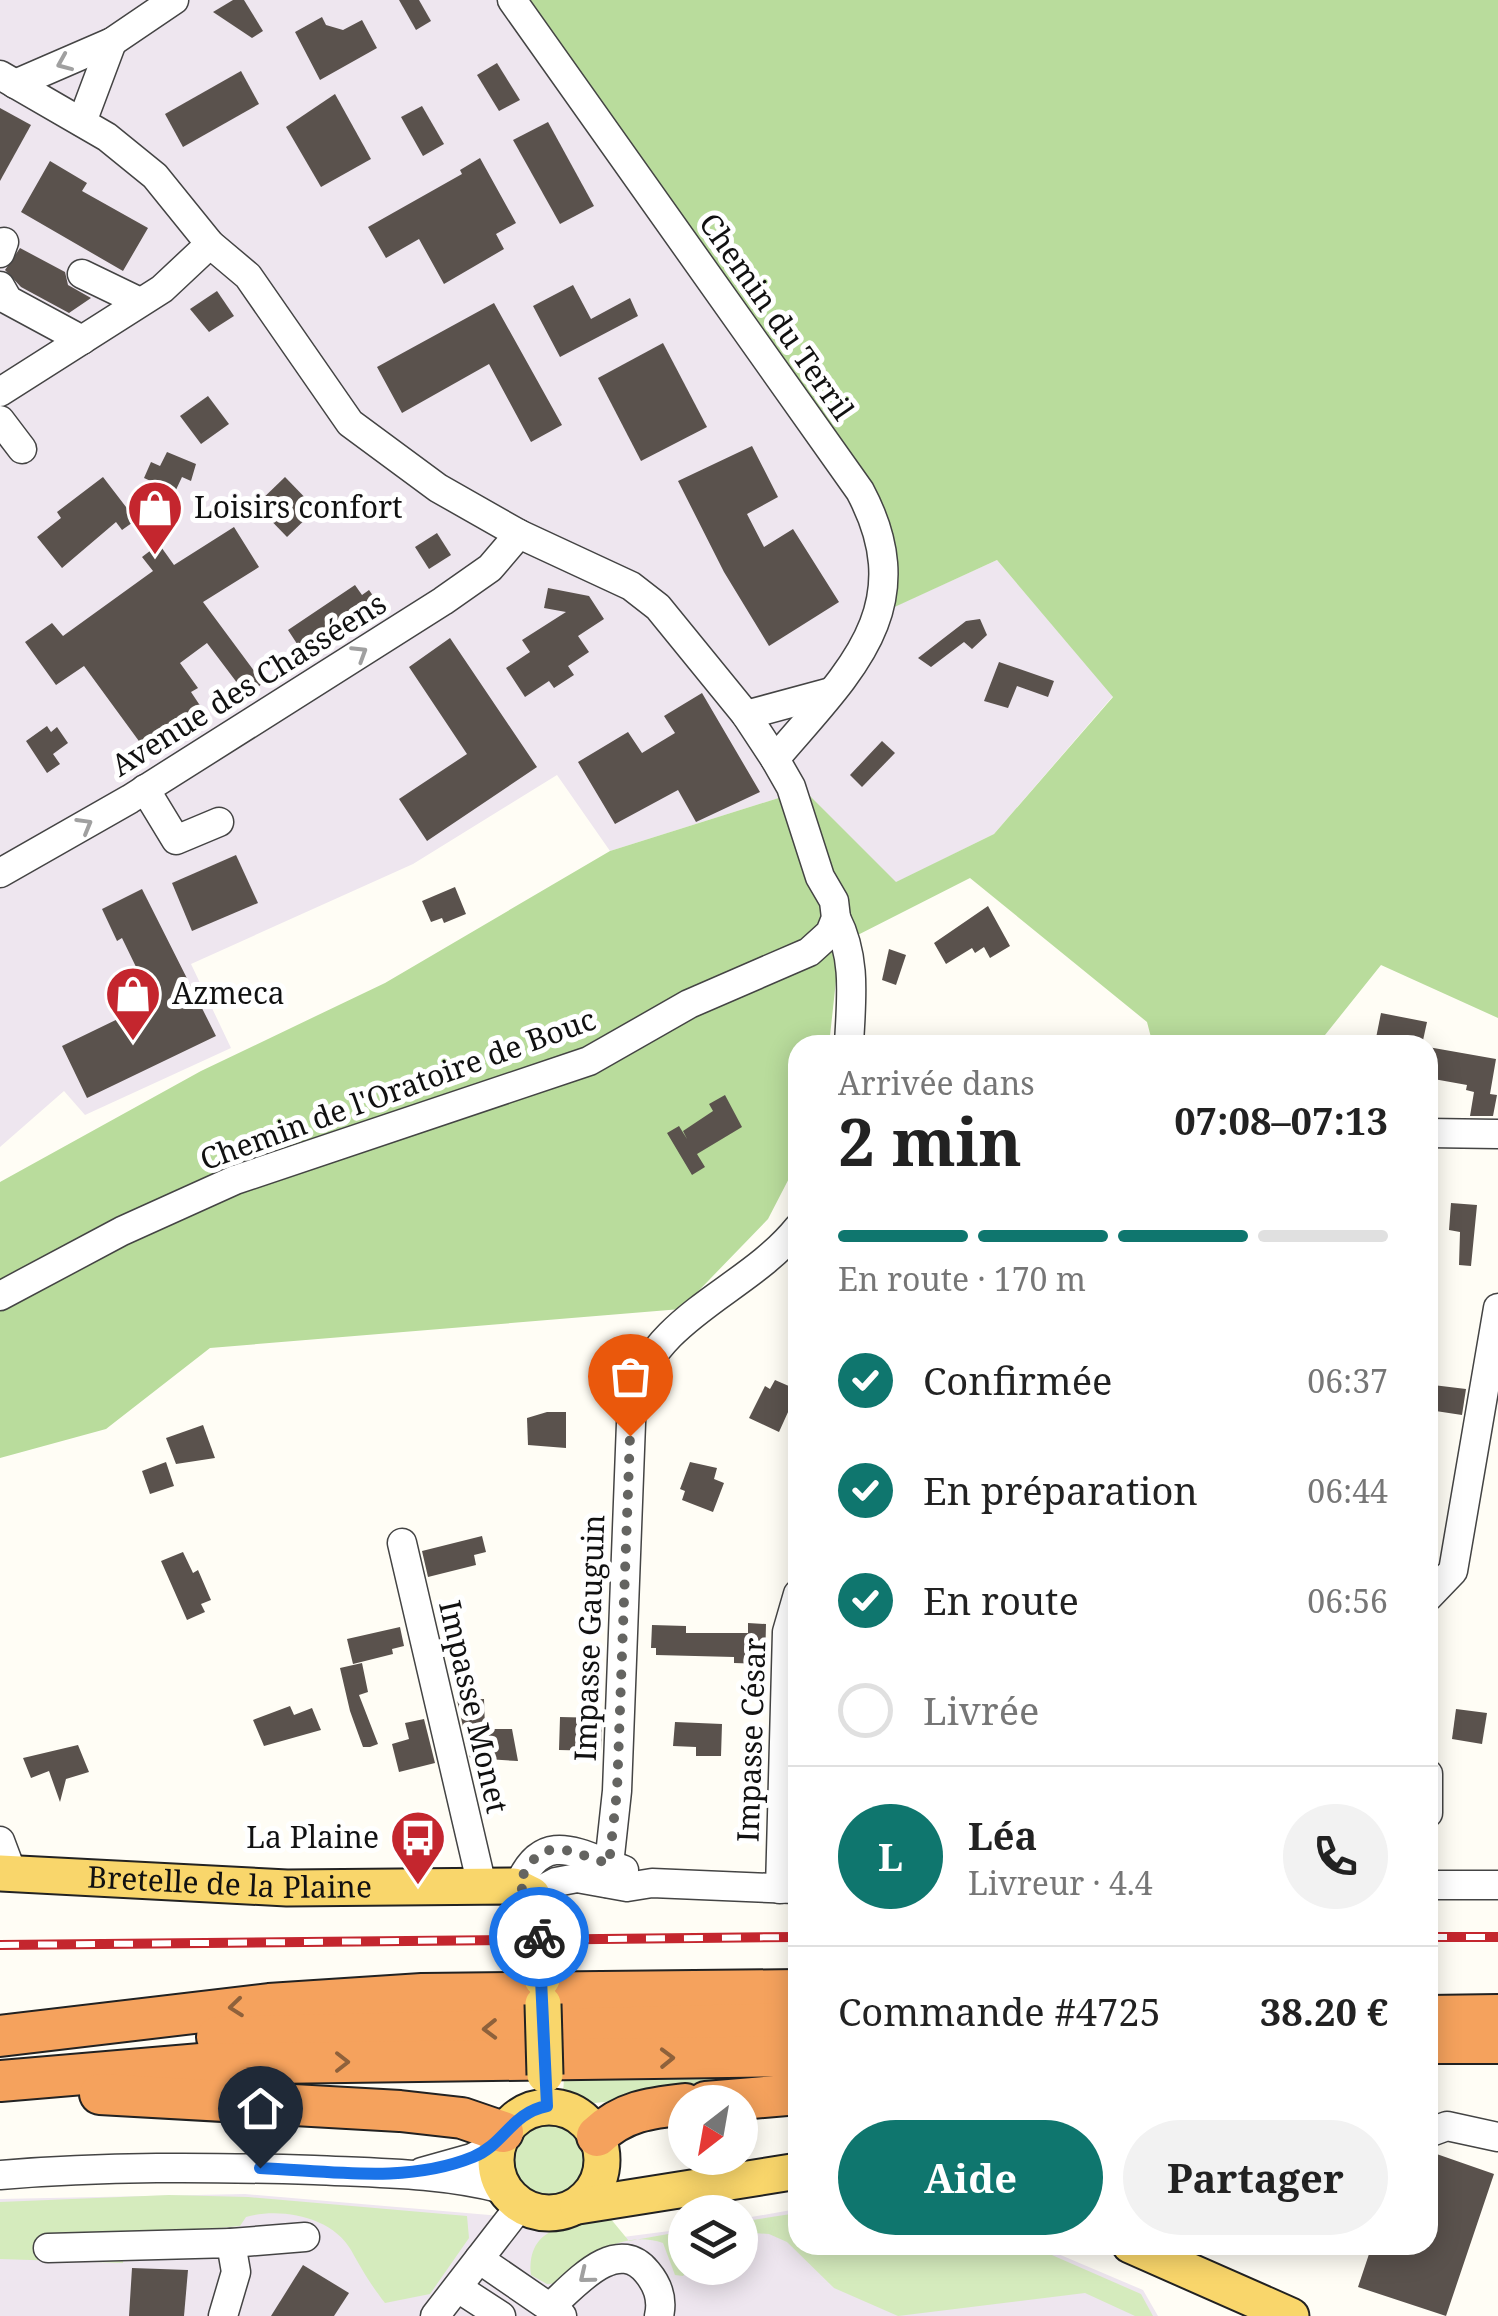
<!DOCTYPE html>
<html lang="fr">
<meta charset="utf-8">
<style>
:root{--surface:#fff;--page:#f2f2f2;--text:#222;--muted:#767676;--line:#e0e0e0;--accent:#0f766e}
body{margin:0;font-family:"Noto Serif",serif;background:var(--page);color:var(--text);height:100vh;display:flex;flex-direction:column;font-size:38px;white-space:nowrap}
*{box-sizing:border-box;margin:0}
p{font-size:32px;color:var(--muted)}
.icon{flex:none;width:55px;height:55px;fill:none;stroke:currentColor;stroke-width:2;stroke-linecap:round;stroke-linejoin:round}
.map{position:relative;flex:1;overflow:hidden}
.side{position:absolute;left:788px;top:1035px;width:650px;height:1220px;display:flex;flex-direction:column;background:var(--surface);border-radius:30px;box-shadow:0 5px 25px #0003}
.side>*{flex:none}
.needle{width:65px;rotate:211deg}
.tools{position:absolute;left:668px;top:2085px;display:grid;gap:20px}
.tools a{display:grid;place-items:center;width:90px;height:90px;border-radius:50%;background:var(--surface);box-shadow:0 5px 25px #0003;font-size:50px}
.pin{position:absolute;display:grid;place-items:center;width:85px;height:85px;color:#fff;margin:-102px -42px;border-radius:50% 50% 50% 0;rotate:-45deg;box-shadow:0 0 10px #0007}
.pin .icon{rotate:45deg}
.courier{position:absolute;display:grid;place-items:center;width:100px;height:100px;margin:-50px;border:8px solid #1a73e8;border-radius:50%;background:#fff;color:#222;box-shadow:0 2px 12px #0007}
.summary em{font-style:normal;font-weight:700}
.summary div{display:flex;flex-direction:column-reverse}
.summary{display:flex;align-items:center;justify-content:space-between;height:170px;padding:0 50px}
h1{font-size:65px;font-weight:700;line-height:75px}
.bar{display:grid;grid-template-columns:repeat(4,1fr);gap:15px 10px;align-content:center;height:120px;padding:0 50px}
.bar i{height:12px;border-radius:8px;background:var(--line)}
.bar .active{background:var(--accent)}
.bar p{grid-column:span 4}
.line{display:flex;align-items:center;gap:25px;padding:0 50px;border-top:2px solid var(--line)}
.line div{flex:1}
.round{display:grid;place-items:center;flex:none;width:105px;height:105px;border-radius:52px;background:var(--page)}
ol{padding:0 50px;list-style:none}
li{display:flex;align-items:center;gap:30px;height:110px}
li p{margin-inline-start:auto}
li .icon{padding:10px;border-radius:50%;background:var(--accent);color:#fff;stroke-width:4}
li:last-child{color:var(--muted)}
li i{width:55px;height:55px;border:5px solid var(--line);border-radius:50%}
.cta{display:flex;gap:20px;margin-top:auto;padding:20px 50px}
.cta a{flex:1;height:115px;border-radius:60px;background:var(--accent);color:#fff;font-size:40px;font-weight:700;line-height:115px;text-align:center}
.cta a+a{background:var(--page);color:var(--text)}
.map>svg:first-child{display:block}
.industrial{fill:#eee6ef}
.green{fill:#d5ebbd}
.forest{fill:#b9dc9c}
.building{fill:#5a524d}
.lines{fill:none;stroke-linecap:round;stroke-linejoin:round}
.minor-casing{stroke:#444;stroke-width:31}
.major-casing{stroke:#222;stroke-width:39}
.highway-casing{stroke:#222;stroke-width:44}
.minor{stroke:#fff;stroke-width:28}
.major{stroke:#f9d66b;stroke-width:35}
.highway{stroke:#f5a25d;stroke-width:40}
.rail-casing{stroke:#c4262e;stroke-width:10}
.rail{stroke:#fff;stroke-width:6;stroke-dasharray:19;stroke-linecap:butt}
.major-bridge-casing{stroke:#222;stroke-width:39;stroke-linecap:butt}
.major-bridge{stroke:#f9d66b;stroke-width:35}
.oneway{stroke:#a0a0a0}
.oneway2{stroke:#8e613b}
.done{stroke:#646461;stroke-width:10;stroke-dasharray:0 18}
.route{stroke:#1a73e8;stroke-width:12}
.labels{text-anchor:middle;stroke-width:10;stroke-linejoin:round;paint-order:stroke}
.street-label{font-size:30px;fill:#111;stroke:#fff}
.poi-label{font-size:30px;fill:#111;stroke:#fff;text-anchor:start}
</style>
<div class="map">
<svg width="1498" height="2316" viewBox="0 0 1498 2316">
<rect width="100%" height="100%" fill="#fffdf5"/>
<!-- industrial -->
<g class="industrial">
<path d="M0,0H526L871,486L890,523L897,572L889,609L997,560L1113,696L994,834L895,883L804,790L610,851L557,775L413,864L191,964L231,1048L85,1115L64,1091L0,1147Z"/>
<path d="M245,2194L501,2216L592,2241L685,2229V2268H740V2219L797,2209L798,2245H1037L1143,2290L1158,2316H0V2199Z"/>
</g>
<!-- green -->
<g class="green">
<path d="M797,2073V2082L585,2104L563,2093L564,2079Z"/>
<circle cx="547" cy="2161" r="42"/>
<path d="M169,2195L248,2197L467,2216L469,2238L430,2294L385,2303C371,2285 362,2270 351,2250C332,2216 279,2207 246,2217L240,2226L126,2237L123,2263L0,2259V2202Z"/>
<path d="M797,2213L798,2245H1029L1141,2294L1153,2316H1135L1085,2293L898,2316L834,2288L787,2242L769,2234L740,2232V2222Z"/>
<path d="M610,2218L629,2241L685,2231V2268H690L683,2276L675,2275L663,2243C624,2229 586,2256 561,2283L547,2284L531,2275C526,2225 571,2224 610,2218Z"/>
</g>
<!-- forest -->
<path class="forest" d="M526,0H1498V1018L1381,965L1317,1045H1153L1147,1022L970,878L840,944L829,1045H798L797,1163L768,1219L681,1309L210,1348L106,1429L0,1458V1182L201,1071L385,983L610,851L804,790L896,882L994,834L1113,697L997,560L888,610C899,559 895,532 872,486Z"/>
<!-- building -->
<g class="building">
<path d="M233,0H244L263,31L252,38L213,12Z"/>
<path d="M399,0H419L431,21L416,30Z"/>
<path d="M322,17L326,25L343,30L362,20L377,48L320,80L295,32Z"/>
<path d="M497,63L520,100L499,111L477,75Z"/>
<path d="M241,71L259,104L183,147L165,114Z"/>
<path d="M335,94L371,159L321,187L286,127Z"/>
<path d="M422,106L444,144L423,156L401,117Z"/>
<path d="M0,108L31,125L0,181Z"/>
<path d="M548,122L594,206L560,224L513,140Z"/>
<path d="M480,158L516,223L496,234L504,249L444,284L419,239L386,258L368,227L462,174L460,170Z"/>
<path d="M50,161L87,183L82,191L148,228L123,271L21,212Z"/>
<path d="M20,248L65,272L68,285L91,298L69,313L21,287L5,270Z"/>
<path d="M573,285L591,319L630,298L638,316L560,357L533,306Z"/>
<path d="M217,291L234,316L209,332L190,309Z"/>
<path d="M494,303L562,425L531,442L489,364L402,413L377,367Z"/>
<path d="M663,343L707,427L641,461L598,378Z"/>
<path d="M208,396L229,424L201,444L180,416Z"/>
<path d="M752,446L778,497L747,514L764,547L793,529L839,602L769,646L724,572L678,481Z"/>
<path d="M167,452L196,464L191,481L182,477L175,492L144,478L151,462L160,466Z"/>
<path d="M103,477L136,520L122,530L116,522L62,568L37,537L61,518L57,512Z"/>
<path d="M285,477L316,509L287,537L256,505Z"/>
<path d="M234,527L259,567L203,602L263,683L247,696L207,643L180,663L198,688L191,692L201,707L144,748L84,666L56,685L25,642L52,623L63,636L153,571L142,557L159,544L174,565Z"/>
<path d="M437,533L451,555L429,569L415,547Z"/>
<path d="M355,585L362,595L369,590L378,603L303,653L288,630Z"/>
<path d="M548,588L589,596L604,619L578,636L589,652L568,666L574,675L554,688L549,681L525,697L506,668L530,652L522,640L566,612L544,608Z"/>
<path d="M980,619L987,635L972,649L964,642L931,667L918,658L966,621Z"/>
<path d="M450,638L537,767L427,841L399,799L467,754L409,667Z"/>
<path d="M999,662L1054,681L1048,697L1017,686L1008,708L984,701Z"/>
<path d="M702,693L760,792L696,822L678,790L615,824L578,762L628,732L642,753L675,733L664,716Z"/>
<path d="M47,726L51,732L57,727L68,743L53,754L60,764L47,773L26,741Z"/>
<path d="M882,741L895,753L862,787L850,775Z"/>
<path d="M236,855L258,903L192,931L172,883Z"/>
<path d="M455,887L466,914L444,923L442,918L431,922L422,901Z"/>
<path d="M142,889L216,1036L87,1098L62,1046L153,1002L122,938L117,941L102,909Z"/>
<path d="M988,906L1010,946L990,958L984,947L975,953L972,948L946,964L934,943Z"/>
<path d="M889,949L906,955L896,985L882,980Z"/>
<path d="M1381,1013L1427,1022L1422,1045L1376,1038Z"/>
<path d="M1428,1047L1496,1059L1490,1094L1497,1095L1493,1116H1470L1474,1092L1466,1090L1467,1085L1428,1078Z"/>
<path d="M725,1095L742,1127L697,1154L705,1167L692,1175L667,1133L679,1126L687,1139L683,1131L713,1111L709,1104Z"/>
<path d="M1451,1203L1477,1205L1471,1266L1459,1265L1460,1232L1449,1230Z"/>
<path d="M775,1380L798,1390L779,1432L749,1418L765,1386L770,1389Z"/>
<path d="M1433,1385L1466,1389L1462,1415L1429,1410Z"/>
<path d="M547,1412H566V1448L528,1445L527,1418Z"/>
<path d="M203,1425L215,1458L176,1464L166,1438Z"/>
<path d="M166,1462L174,1486L150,1494L142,1471Z"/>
<path d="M690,1462L717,1468L714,1479L724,1483L713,1512L682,1500L685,1491L680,1489Z"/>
<path d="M482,1536L486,1552L474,1555L476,1565L428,1577L422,1551Z"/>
<path d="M183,1552L193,1573L198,1570L211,1600L201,1604L205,1612L187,1620L161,1561Z"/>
<path d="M748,1623L766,1624L765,1664L734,1663V1657L656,1655V1648H651L652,1625L686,1626V1633H748Z"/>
<path d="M400,1627L404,1646L392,1649L393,1654L353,1664L347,1639Z"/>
<path d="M362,1663L368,1692L359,1695L378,1744L370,1747H363L350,1711L340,1668Z"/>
<path d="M484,1699L485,1729H512L518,1761L470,1758L457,1700Z"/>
<path d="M290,1706L294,1715L312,1708L321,1730L264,1746L253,1720Z"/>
<path d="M1456,1709L1487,1713L1482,1744L1452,1739Z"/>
<path d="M560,1717L602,1718L601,1751L559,1750Z"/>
<path d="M424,1719L435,1763L399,1772L392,1744L409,1739L405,1723Z"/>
<path d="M675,1722L722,1724L721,1756H696V1747L673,1746Z"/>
<path d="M78,1745L89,1772L66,1779L60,1802L49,1771L31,1778L23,1758Z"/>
<path d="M1428,2151L1494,2174L1446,2316L1358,2287L1372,2245H1428Z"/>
<path d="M303,2265L349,2293L334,2316H271Z"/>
<path d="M132,2268L188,2270L184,2316H129Z"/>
</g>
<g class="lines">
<!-- minor casing -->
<g class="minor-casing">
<g id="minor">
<path d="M512,0L860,491C923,609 847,674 775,759"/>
<path d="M0,75L107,137L155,176L210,244L248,276L350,423L438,488L519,534L631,586L658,607L746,715L775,759L791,787L820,877L834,901L836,918L830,933L809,952L689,1004L589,1061L235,1180L122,1231L0,1296"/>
<path d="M15,84L112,42L174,0"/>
<path d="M82,122L112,42"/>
<path d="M0,253L4,242"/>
<path d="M82,274L140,302"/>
<path d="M0,286L8,300L82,340"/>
<path d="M0,392L162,289L210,244"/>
<path d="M0,420L22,449"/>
<path d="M746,715L831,692"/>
<path d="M145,789L176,840L219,822"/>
<path d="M0,873L130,799L443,601L490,568L519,534"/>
<path d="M836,918C857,959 851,1000 849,1045"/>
<path d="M1428,1133L1498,1134"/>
<path d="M402,1543L482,1886"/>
<path d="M1428,1597L1453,1571L1498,1308"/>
<path d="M1428,1774V1813"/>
<path d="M0,1841L12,1873"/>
<path d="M607,1883L617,1791L632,1397C657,1314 747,1291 798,1228"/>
<path d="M1428,1885H1498"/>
<path d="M518,1887C542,1828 577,1853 624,1870"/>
<path d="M780,1889L787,1632L798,1594"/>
<path d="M532,1895L556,1882L577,1878L627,1887L652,1883L795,1889"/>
<path d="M1428,2133L1447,2126L1498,2137"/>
<path d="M422,2172L472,2158L498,2144"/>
<path d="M0,2175C105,2166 208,2167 314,2170C377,2173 442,2173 503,2189"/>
<path d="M520,2206L479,2259L562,2316"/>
<path d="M231,2243L305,2237"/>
<path d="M48,2248L231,2243L236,2272L223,2316"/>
<path d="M458,2288L501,2316"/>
<path d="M549,2308C573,2287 616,2234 647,2272C658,2285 663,2299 659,2316"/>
<path d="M435,2316L479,2259"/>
</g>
</g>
<!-- major casing -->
<g class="major-casing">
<g id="major">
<path id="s1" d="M0,1873L287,1888L514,1886L532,1895L536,1912"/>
<circle cx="549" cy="2160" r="53"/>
<path d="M578,2206L798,2171"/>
<path d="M1130,2245L1291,2316"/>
</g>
</g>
<!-- highway casing -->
<g class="highway-casing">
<g id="highway">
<path d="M1428,2016L1498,2015"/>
<path d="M0,2036L269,2004L422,1994L798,1990"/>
<path d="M217,2037L798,2023"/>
<path d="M1428,2043H1498"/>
<path d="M0,2081L201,2064L798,2056"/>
<path d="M100,2094L400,2111L462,2118L503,2132"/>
<path d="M706,2102L798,2094"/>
<path d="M597,2136C623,2111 650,2108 685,2104"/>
</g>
</g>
<!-- minor -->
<use href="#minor" class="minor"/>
<!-- major -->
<use href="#major" class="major"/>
<!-- highway -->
<use href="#highway" class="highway"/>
<!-- rail casing -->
<g class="rail-casing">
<g id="rail">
<path d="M1428,1937H1498"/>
<path d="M0,1945L798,1937"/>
</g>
</g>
<!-- rail -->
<use href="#rail" class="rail"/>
<!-- major-bridge casing -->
<g class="major-bridge-casing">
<g id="major-bridge">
<path d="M536,1912L542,1979"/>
<path d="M543,2004L545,2075"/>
</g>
</g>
<!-- major-bridge -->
<use href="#major-bridge" class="major-bridge"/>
</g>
<!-- one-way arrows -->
<defs><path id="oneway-chevron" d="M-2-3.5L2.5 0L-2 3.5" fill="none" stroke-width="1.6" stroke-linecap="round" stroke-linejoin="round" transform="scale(2.5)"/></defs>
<g class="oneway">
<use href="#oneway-chevron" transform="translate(64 63) rotate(157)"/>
<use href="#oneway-chevron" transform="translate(360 653) rotate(-32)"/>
<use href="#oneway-chevron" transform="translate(85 825) rotate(-30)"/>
<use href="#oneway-chevron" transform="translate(586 2276) rotate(141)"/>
</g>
<g class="oneway2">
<use href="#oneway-chevron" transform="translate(236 2007) rotate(174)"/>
<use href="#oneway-chevron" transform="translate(490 2029) rotate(179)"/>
<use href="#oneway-chevron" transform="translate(667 2058) rotate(-1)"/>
<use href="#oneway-chevron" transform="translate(342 2062)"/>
</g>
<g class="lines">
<!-- done -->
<path class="done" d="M539,1937L532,1896L518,1886C540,1833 564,1849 609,1864L617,1791L630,1436"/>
<!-- route -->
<path class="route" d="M260,2168C331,2171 407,2184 473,2157C505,2144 511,2113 547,2106L539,1937"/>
</g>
<!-- icons -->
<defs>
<g id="shop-pin" transform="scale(2.875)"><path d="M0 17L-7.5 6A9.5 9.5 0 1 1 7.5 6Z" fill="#c4262e" stroke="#fff"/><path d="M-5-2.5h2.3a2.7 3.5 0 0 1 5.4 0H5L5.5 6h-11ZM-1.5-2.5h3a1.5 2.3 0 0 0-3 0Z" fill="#fff"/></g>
<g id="bus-pin" transform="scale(2.875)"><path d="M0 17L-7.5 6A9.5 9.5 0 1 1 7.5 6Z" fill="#c4262e" stroke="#fff"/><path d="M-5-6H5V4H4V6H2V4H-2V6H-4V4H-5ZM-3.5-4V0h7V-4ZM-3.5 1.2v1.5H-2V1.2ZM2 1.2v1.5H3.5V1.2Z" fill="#fff"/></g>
</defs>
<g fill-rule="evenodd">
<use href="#shop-pin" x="155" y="508"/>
<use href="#shop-pin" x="133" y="994"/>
<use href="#bus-pin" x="418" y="1838"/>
</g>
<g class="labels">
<!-- street labels -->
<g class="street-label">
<text transform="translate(776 317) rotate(55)" y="10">Chemin du Terril</text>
<text transform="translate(249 685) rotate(-32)" y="10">Avenue des Chasséens</text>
<text transform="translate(398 1090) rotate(-20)" y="10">Chemin de l'Oratoire de Bouc</text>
<text transform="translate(590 1638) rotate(-88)" y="10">Impasse Gauguin</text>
<text transform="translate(473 1707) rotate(77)" y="10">Impasse Monet</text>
<text transform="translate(752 1740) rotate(-88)" y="10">Impasse César</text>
<text dy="10" stroke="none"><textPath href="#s1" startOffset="230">Bretelle de la Plaine</textPath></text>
</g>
<!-- poi labels -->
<g class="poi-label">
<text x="194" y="518">Loisirs confort</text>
<text x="172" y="1004">Azmeca</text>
<text x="379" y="1848" text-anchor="end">La Plaine</text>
</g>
</g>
</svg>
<div class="tools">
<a><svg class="needle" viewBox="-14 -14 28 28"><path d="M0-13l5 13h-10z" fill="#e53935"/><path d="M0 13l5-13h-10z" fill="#767676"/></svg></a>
<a><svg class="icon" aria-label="layers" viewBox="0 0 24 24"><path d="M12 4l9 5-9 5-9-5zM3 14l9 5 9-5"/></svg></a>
</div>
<div class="pin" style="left:630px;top:1436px;background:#ea580c"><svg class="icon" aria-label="bag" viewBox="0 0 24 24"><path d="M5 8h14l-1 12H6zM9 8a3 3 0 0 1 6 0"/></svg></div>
<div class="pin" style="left:260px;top:2168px;background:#1f2937"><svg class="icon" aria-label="home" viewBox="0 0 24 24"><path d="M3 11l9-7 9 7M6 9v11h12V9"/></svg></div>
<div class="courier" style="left:539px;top:1937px"><svg class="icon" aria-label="bike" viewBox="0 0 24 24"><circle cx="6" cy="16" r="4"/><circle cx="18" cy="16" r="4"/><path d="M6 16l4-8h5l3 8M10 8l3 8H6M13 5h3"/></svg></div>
<section class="side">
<div class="summary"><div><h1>2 min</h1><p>Arrivée dans</p></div><em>07:08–07:13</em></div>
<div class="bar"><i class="active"></i><i class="active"></i><i class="active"></i><i></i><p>En route · 170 m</p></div>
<ol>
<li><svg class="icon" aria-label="check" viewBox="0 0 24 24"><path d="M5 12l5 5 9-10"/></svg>Confirmée<p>06:37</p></li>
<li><svg class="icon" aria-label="check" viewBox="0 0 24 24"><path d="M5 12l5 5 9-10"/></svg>En préparation<p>06:44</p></li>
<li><svg class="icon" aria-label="check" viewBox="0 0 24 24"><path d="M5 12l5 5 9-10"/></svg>En route<p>06:56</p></li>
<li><i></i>Livrée</li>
</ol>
<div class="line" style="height:180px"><b class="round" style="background:var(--accent);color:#fff">L</b><div><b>Léa</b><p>Livreur · 4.4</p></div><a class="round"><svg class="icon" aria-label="phone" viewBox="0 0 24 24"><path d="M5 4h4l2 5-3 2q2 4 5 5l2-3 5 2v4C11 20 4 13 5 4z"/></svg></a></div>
<div class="line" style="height:130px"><div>Commande #4725</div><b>38.20 €</b></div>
<div class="cta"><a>Aide</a><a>Partager</a></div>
</section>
</div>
